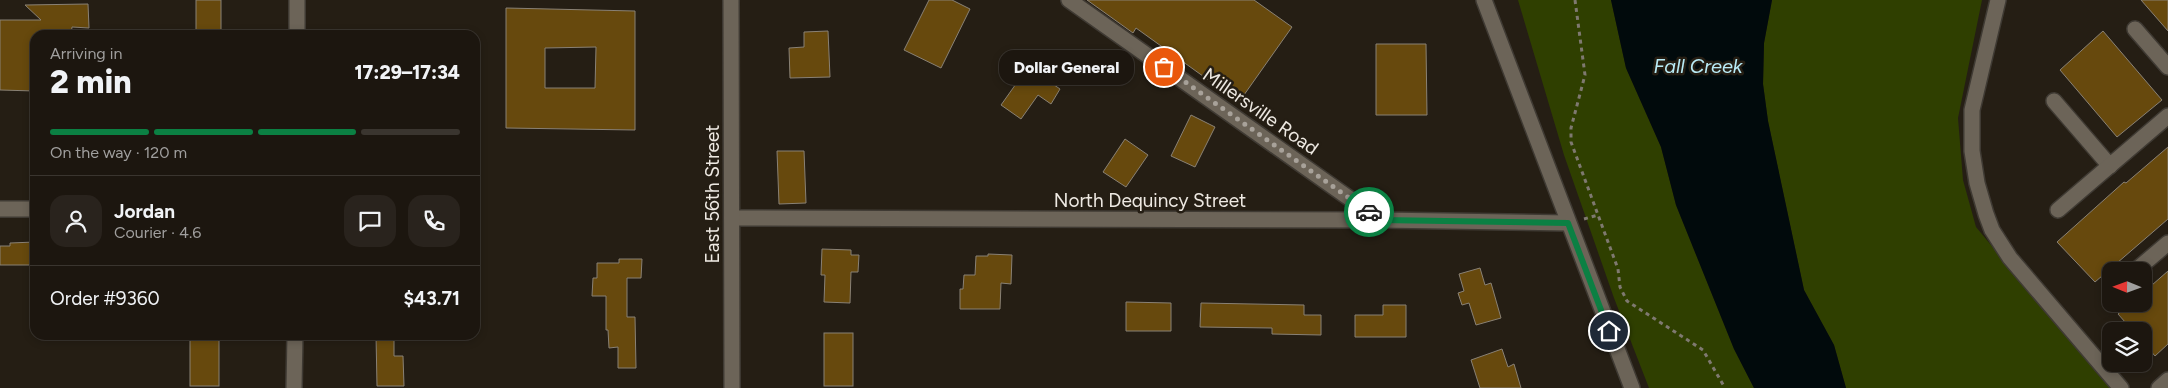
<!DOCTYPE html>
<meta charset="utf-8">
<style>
:root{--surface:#1c160f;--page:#29231d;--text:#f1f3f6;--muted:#a09f9e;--line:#3a352f;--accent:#0b8043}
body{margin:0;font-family:Figtree,sans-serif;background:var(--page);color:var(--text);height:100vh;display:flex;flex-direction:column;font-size:19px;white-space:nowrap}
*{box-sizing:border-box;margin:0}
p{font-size:16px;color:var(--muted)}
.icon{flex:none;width:28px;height:28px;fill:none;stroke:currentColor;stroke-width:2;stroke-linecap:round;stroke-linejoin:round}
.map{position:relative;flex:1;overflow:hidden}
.side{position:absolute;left:30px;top:30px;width:450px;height:310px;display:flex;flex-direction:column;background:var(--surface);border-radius:15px;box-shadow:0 2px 8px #0003,0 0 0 1px var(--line)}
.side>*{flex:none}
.needle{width:32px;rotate:271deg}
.controls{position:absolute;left:2102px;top:262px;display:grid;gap:10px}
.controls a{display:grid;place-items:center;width:50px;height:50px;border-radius:10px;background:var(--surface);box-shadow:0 2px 8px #0003,0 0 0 1px var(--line);font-size:25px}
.pin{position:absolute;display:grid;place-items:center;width:42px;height:42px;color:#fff;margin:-21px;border:2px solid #fff;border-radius:50%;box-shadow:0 1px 5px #0007}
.courier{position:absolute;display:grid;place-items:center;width:50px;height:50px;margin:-25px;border:4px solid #0b8043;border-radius:50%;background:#fff;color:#222;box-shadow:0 1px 6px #0007}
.bubble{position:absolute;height:35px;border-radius:15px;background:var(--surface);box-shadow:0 2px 8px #0003,0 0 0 1px var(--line);font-size:16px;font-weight:800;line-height:35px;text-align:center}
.head em{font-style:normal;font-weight:800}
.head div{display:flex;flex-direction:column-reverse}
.head{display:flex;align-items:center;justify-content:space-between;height:85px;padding:0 20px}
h1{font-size:32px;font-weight:800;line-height:38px}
.bar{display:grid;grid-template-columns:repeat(4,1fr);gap:8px 5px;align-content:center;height:60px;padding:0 20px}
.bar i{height:6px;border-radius:4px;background:var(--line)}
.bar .active{background:var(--accent)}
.bar p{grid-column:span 4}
.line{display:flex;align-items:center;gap:12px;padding:0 20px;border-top:1px solid var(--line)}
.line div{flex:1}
.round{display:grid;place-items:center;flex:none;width:52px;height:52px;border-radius:15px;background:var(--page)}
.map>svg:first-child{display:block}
.green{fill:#2f3f00}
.water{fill:#010a0c}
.building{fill:#67490d;stroke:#898175;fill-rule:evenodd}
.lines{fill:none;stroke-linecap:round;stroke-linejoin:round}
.minor-casing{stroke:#3f3a33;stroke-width:18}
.tertiary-casing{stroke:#3f3a33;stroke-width:18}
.secondary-casing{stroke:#3f3a33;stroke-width:18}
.path{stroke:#7f7970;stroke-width:3;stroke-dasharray:4 4;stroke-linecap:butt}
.minor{stroke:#6c6458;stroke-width:15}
.tertiary{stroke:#6c6458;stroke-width:15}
.secondary{stroke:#6c6458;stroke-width:15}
.done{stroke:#a8a29a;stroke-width:5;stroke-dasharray:0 9}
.route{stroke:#0b8043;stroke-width:6}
.labels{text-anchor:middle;stroke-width:5;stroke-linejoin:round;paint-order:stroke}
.street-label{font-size:19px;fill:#eee9e2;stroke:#251e14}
.water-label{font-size:20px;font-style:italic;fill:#b9ebf6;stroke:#251e14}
</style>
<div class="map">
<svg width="2168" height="388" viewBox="0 0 2168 388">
<rect width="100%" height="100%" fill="#251e14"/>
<!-- green -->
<g class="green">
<path d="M1518,0H1611L1626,68L1661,147L1676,205L1734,349L1754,388H1649L1614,298L1564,155Z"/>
<path d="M1772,0H1982L1958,118L1963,180L1976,227L2110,388H1846L1834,345L1804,290L1768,121L1763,84L1764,43Z"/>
</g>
<!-- water -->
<path class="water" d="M1611,0H1772L1764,43L1763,84L1768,121L1804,290L1834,345L1846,388H1754L1734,349L1676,205L1661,147L1626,68Z"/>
<!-- building -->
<g class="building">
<rect x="196" y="0" width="25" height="35"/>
<path d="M929,0H952L970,9L941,68L904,50Z"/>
<path d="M1087,0H1254L1292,27L1239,102L1136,28L1133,33Z"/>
<path d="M2141,0H2168V31Z"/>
<path d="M88,4L89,28L72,27L71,35H35V91L0,90V20H41L25,5Z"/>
<path d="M506,8L635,11V130L506,128ZM596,47L595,88H545V48Z"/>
<path d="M828,31L830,77L790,78L789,48L804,47V32Z"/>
<path d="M2103,31L2162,100L2117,137L2060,70Z"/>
<path d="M1376,44H1426L1427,115H1376Z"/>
<path d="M1028,67L1060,89L1051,104L1038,95L1021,119L1001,105Z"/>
<path d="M1191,115L1215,127L1195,167L1171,156Z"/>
<path d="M1125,139L1148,155L1126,187L1103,172Z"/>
<path d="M2168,147V219L2095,282L2057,242L2124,182L2126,183Z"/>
<path d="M777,151H804L806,203L779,204Z"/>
<path d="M35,242V265H0V246H10V243Z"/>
<path d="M822,249L851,250V255H859L858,272H851L850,303L824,302L825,275H821Z"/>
<path d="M988,254L1012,255L1011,284L1001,283L1000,309H960V289H963L964,275H975L976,256H988Z"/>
<path d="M619,259H642L641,278H627V317H635L636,368H618V347L609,348L608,330H606V296H592L593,278H597V263H619Z"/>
<path d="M1480,268L1485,285L1491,283L1501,318L1476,325L1469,303L1462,305L1458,293L1464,291L1459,274Z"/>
<path d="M2168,271V344L2155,356L2144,343V331H2133L2118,314L2130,304H2144V292Z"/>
<path d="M1126,302L1171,303V331H1126Z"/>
<path d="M1201,303L1304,305V315H1321V335L1272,334V328L1200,327Z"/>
<path d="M1383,305H1406V337H1355V315H1383Z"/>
<rect x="824" y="333" width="29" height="53"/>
<rect x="190" y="335" width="29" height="51"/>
<path d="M376,335H394V356H403L404,386H377Z"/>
<path d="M1502,349L1508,367L1514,364L1521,388H1480L1471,360Z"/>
</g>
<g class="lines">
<!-- minor casing -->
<g class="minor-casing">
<g id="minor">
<path d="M1069,0L1380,220"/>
<path d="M1998,0L1972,110V151L1977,183L1986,214L1992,230L2010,258L2121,388"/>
<path d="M2135,29L2168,67"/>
<path d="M297,35V0"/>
<path d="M2054,101L2110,166"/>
<path d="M0,209H35"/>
<path d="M2058,210L2168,116"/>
<path d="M732,218L1380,220L1568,223"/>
<path d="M2135,271L2168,243"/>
<path d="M294,388L295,335"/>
<path d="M2159,388L2168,380"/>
</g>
</g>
<!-- tertiary casing -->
<g class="tertiary-casing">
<path id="tertiary" d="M731,0L732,388"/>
</g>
<!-- secondary casing -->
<g class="secondary-casing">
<path id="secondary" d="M1484,0L1632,388"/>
</g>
<!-- path -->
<g class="path">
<path d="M1575,0L1585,75L1571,128V142L1618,269L1620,287L1627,301L1703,350L1725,388"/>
<path d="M1584,219L1598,215"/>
</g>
<!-- minor -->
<use href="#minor" class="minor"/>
<!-- tertiary -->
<use href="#tertiary" class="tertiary"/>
<!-- secondary -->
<use href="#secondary" class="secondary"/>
</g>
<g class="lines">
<!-- done -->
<path class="done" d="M1164,67L1369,212"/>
<!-- route -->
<path class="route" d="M1369,212L1380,220L1568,223L1609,331"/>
</g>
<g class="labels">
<!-- street labels -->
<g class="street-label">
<text transform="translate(1261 111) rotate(35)" y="7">Millersville Road</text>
<text transform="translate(712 194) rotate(-90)" y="7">East 56th Street</text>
<text x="1150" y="207">North Dequincy Street</text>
</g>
<!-- water labels -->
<g class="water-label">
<text x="1698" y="73">Fall Creek</text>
</g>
</g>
</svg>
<div class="controls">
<a><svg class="needle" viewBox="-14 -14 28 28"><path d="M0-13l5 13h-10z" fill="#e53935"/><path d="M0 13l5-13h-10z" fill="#a09f9e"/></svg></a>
<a><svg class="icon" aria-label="layers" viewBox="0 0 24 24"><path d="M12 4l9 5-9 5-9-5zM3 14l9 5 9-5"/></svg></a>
</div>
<div class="pin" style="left:1164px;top:67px;background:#ea580c"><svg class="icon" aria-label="bag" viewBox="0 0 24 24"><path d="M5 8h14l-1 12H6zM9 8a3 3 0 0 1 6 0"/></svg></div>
<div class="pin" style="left:1609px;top:331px;background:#1f2937"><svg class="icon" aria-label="home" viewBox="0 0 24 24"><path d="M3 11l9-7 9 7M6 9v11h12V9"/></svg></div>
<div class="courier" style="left:1369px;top:212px"><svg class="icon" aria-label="car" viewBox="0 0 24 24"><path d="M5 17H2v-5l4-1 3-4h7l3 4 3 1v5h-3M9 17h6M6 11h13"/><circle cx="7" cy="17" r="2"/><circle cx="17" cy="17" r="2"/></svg></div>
<div class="bubble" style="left:999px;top:50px;width:135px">Dollar General</div>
<section class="side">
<div class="head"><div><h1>2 min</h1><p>Arriving in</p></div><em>17:29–17:34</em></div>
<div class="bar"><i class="active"></i><i class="active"></i><i class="active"></i><i></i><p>On the way · 120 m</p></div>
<div class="line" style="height:90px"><a class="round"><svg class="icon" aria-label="person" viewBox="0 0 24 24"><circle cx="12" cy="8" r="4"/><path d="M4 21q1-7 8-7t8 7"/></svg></a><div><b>Jordan</b><p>Courier · 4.6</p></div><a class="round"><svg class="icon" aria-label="chat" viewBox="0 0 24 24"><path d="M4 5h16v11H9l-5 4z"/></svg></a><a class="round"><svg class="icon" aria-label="phone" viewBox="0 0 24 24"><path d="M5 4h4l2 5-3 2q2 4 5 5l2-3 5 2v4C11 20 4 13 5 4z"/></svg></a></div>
<div class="line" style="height:65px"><div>Order #9360</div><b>$43.71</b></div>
</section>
</div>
